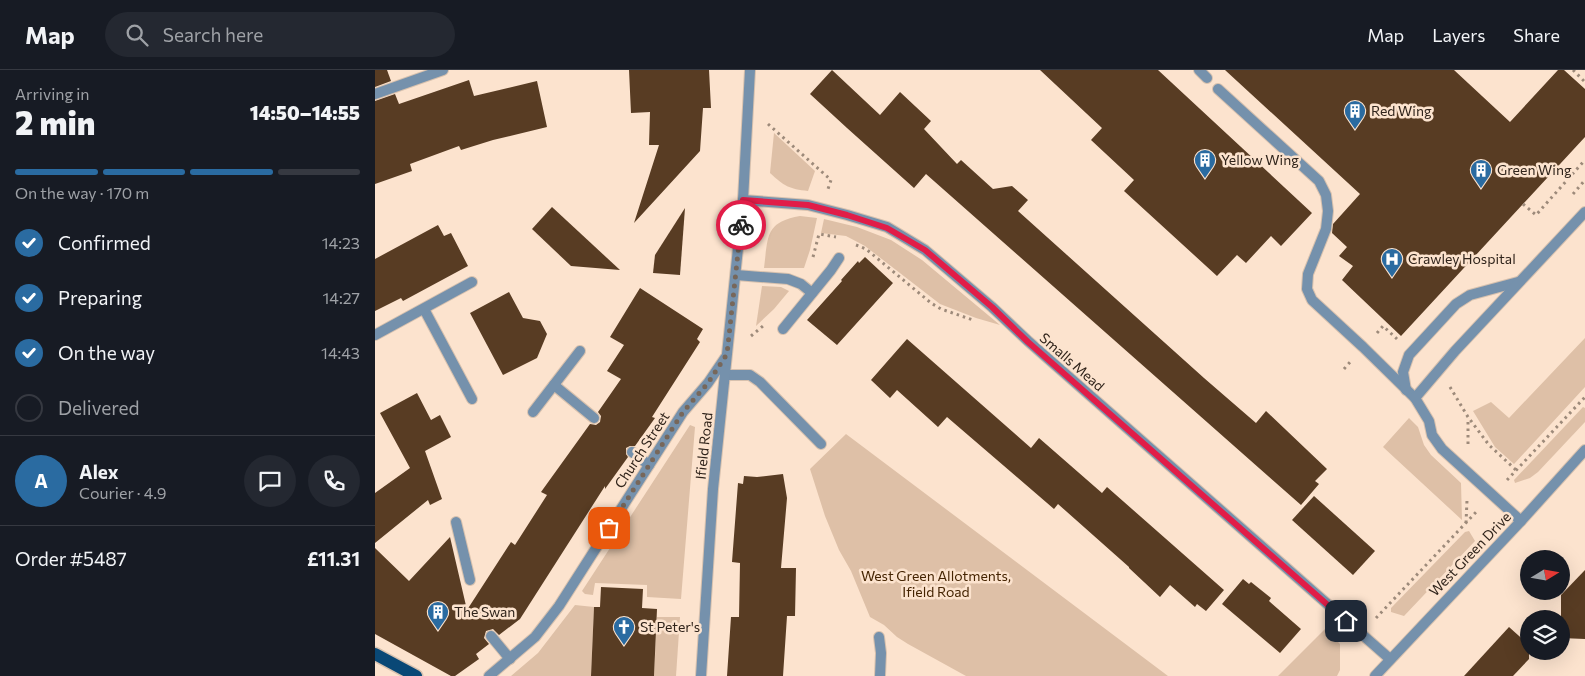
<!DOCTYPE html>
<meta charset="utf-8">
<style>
:root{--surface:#171b24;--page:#242831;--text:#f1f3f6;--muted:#9ea1a6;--line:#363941;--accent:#2a6ba1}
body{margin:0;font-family:Commissioner,sans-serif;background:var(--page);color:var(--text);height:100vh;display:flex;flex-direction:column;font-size:19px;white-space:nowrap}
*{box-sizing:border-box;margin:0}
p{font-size:16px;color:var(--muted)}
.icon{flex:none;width:28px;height:28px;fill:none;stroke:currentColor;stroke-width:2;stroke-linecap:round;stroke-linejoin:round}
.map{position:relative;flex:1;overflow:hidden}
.panel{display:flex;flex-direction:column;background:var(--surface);width:375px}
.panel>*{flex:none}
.needle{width:32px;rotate:79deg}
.tools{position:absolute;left:1145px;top:480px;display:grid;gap:10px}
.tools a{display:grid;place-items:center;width:50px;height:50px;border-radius:50%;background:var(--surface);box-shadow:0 5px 20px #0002;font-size:25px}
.pin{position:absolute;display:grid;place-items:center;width:42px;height:42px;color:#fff;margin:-21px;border-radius:10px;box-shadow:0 2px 8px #0006}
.courier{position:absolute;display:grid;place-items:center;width:50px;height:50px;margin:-25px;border:4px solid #e11d48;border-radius:50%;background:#fff;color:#222;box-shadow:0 1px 6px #0007}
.overview em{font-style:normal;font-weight:800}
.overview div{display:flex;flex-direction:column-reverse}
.overview{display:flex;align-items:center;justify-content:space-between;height:85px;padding:0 15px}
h1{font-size:32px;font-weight:800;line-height:38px}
.bar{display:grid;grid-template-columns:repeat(4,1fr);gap:8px 5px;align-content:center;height:60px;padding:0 15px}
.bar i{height:6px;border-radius:4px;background:var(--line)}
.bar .selected{background:var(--accent)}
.bar p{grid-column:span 4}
.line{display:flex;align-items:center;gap:12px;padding:0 15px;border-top:1px solid var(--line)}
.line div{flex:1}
.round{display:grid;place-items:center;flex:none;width:52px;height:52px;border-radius:26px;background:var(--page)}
ol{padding:0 15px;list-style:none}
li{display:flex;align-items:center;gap:15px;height:55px}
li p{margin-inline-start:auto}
li .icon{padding:5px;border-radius:50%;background:var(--accent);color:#fff;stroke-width:4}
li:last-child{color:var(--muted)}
li i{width:28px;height:28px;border:2px solid var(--line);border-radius:50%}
header{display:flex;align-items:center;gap:30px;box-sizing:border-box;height:70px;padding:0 25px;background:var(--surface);border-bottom:1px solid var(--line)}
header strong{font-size:24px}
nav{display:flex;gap:28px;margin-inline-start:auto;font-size:18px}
.search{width:350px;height:45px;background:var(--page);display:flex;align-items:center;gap:12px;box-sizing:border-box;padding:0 18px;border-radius:28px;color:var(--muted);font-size:19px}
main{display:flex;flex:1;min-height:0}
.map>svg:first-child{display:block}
.green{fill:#dec0a7}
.building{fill:#583c23}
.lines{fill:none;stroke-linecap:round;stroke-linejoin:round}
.lane-casing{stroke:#d7c1ae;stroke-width:12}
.street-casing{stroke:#d7c1ae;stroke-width:12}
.primary-casing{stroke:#d7c1ae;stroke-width:15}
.path{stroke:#9d8a7a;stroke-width:3;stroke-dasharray:2.5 4;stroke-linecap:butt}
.lane{stroke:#7591ac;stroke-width:10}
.street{stroke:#7591ac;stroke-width:10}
.primary{stroke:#094876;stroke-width:12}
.done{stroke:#77675a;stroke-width:5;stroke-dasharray:0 9}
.route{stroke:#e11d48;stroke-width:6}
.labels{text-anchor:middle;stroke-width:5;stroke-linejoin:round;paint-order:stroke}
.poi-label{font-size:14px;fill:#30241b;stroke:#fce3ce;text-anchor:start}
.street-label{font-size:14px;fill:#30241b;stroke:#fce3ce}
.park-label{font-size:14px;fill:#452402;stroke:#fce3ce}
</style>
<header>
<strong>Map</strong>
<div class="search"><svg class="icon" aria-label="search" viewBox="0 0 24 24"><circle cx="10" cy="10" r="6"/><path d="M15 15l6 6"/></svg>Search here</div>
<nav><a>Map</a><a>Layers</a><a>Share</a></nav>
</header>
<main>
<section class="panel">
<div class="overview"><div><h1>2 min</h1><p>Arriving in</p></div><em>14:50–14:55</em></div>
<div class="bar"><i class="selected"></i><i class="selected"></i><i class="selected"></i><i></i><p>On the way · 170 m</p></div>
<ol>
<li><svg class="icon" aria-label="check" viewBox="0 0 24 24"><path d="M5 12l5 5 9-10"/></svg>Confirmed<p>14:23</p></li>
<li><svg class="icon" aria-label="check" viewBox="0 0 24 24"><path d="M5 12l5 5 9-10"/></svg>Preparing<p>14:27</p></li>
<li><svg class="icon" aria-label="check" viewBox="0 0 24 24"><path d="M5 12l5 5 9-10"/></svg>On the way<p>14:43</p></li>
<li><i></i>Delivered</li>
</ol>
<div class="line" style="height:90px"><b class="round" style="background:var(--accent);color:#fff">A</b><div><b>Alex</b><p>Courier · 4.9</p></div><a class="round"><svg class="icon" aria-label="chat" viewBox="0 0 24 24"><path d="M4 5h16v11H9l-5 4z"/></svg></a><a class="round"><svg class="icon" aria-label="phone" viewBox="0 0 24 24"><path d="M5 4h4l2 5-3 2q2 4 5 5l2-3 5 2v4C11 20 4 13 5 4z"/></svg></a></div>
<div class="line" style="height:65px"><div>Order #5487</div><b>£11.31</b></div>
</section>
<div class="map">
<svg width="1210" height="606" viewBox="0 0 1210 606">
<rect width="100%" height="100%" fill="#fce3ce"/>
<!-- green -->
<g class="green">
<path d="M399,63L440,101L433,121C414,119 409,116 395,103Z"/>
<path d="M425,146L442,148L435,180L429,198H389C393,167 390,152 425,146Z"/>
<path d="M449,149L482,157L516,170L547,190L625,255L601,248L565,234L490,176L471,166L446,163Z"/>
<path d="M387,216L406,217L414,221L399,239L381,256Z"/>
<path d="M1210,268V317L1139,394L1120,377L1098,341L1116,332L1134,348Z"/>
<path d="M1208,337L1210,338V352L1163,402L1155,408L1140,413L1139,410Z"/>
<path d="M1034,348L1043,357L1049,375L1056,385L1086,413L1087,450L1008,377Z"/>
<path d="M315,355L320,357L306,529L272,527V515L220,513L218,525L210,524L207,521Z"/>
<path d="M471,364L793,606H591L533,574L522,567L509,555L495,547L476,501L464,480L450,446L435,399Z"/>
<path d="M1094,461L1100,471L1029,546L1016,542V538L1090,462Z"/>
<path d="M200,535L219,537L216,606H136L163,583Z"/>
<path d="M282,547H305L301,606H279Z"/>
<path d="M950,559L965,574V600L962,606H903Z"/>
</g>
<!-- building -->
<g class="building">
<path d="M0,0H12L16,11L0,17Z"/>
<path d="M254,0H334L336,38H328L325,81L259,153L284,75H274L275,42L256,43Z"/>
<path d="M457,0L505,45L525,22L556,51L549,59L582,94L586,90L618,119L637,116L653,130L643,141L829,308L881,353L891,341L952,399L940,411L944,414L926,435L551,104L539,118L472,58L435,24Z"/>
<path d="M665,0H783L937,143L906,176L896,166L871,193L862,185L842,206L749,121L759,110L716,70L727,58Z"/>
<path d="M850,0H1079L1135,52L1183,0H1189L1210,19V67L1026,266L967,210L978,196L964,186L972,177L957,163L958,154L985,124Z"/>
<path d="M94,10L99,26L162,11L172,57L118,70L86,80L84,76L35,94L37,101L0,114V31L20,24L24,34Z"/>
<path d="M177,137L245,200L196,196L157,159Z"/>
<path d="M310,138L305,205L278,203L280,185Z"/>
<path d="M63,155L69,166L76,163L93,196L28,231L26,228L0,241V189Z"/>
<path d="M490,187L518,213L462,275L432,250L467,211L466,210L483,191L484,193Z"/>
<path d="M265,218L328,259L322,269L325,272L277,347L280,348L260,376H255L251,378V384L253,387L230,419V416L145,549L124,565L118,559L111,561L109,568L114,574L101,584L104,589L80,606H76L0,564V478L34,511L75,467L92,540L136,472L140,475L172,425L166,422L215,354L221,355L225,352L226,346L223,342L246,309L232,301L249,275L235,267Z"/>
<path d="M134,222L148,248L165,251L172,264L162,288L128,305L95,243Z"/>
<path d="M532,269L656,378L664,368L727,423L732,417L849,520L831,541L822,534L820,537L795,515L785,527L754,498V497L683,434L679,439L572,347L563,357L522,320L515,328L496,310Z"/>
<path d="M42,323L56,350L65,345L76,367L50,381L67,429L55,435L53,430L0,473V423L35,398L5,343Z"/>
<path d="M408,404L412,428L406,498H421L420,546H412L408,606H352L356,547H364L365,493L357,492L363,413L368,414L369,406L382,407Z"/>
<path d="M939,426L1000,481L978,505L917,450Z"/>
<path d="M1210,500V569L1186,568V525Z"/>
<path d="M868,509L874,514L876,512L896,528L894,531L926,559L905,583L847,534Z"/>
<path d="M226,517L268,519L267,538L282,539L279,606H216L219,537H225Z"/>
<path d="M1134,557L1154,575V589L1138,606H1089Z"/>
</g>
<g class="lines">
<!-- lane casing -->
<g class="lane-casing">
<g id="lane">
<path d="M824,0L832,8"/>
<path d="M843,19L944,111L951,125L953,141L951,159L933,204L932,219L937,230L988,277L1040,328"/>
<path d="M361,205L413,209L426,214L437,223"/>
<path d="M408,259L456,200L464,188"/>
<path d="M350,305H375L385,312L446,374"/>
<path d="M179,315L219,348"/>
<path d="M1031,320L1028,302L1034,285L1081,234L1095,225L1143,212"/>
<path d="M158,342L205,281"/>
<path d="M257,382L274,395"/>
<path d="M1146,451L1067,379L1057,365L1054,351L1040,328L1080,281L1210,142"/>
<path d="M81,452L95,510"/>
<path d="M116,566L135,589"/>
<path d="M504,567L506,583L505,606"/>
</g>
</g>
<!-- street casing -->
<g class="street-casing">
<g id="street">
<path d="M0,24L68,0"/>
<path d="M368,130L433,135L472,145L512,157L550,180L617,237L653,271L1015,589"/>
<path d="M49,239L97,329"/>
<path d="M0,265L97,212"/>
<path d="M114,606L160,567L184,536L308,342L333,313L350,288"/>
<path d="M326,606L338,419L368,130L375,0"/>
<path d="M1000,606L1146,451L1210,380"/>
</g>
</g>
<!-- primary casing -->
<g class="primary-casing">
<path id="primary" d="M0,584L41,606"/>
</g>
<!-- path -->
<g class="path">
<path d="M1198,0L1210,12"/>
<path d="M393,54L456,110L453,119"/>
<path d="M1198,124L1210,110"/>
<path d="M1148,134L1161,145L1210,90"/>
<path d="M481,175L491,179L556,233L566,239L598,250"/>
<path d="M438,187L444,164L461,167"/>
<path d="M1002,263L1008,256L1022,269"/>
<path d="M376,266L388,256"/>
<path d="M969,299L976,291"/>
<path d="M1075,317L1093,347L1114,375L1141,400"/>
<path d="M1093,374V348"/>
<path d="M1132,410L1210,327"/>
<path d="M1091,453L1092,430"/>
<path d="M1001,548L1103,440"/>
</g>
<!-- lane -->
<use href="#lane" class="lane"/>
<!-- street -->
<use href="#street" class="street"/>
<!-- primary -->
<use href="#primary" class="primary"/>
</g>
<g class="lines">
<!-- done -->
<path class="done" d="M234,458L308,342L333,313L352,284L366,155"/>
<!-- route -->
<path class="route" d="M366,155L368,130L433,135L472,145L512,158L550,180L617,237L653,272L971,551"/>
</g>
<!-- icons -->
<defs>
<g id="building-pin" transform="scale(1.125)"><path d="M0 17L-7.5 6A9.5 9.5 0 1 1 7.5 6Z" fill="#2a6ba1" stroke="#fce3ce"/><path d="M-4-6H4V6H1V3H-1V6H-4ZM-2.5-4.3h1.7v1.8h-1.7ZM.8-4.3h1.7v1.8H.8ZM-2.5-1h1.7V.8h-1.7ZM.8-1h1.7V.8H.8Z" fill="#fff"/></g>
<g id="hospital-pin" transform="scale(1.125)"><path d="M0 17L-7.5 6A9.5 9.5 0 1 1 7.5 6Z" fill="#2a6ba1" stroke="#fce3ce"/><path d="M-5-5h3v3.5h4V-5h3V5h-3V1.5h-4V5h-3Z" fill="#fff"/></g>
<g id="church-pin" transform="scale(1.125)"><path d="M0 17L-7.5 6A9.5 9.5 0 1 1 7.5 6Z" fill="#2a6ba1" stroke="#fce3ce"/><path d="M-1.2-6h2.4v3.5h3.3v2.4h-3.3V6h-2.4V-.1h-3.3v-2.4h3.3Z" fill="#fff"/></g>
</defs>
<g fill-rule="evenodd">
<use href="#building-pin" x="980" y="41"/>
<use href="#building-pin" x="830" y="90"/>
<use href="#building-pin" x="1106" y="100"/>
<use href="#hospital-pin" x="1017" y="189"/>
<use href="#building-pin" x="63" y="542"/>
<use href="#church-pin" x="249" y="557"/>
</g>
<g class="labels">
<!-- poi labels -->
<g class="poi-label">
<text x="996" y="46">Red Wing</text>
<text x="846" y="95">Yellow Wing</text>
<text x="1122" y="105">Green Wing</text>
<text x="1033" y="194">Crawley Hospital</text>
<text x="79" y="547">The Swan</text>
<text x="265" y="562">St Peter's</text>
</g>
<!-- street labels -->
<g class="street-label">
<text transform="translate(697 292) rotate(41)" y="5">Smalls Mead</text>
<text transform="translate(329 376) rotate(-84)" y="5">Ifield Road</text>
<text transform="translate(267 380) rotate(-57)" y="5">Church Street</text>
<text transform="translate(1095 484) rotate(-46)" y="5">West Green Drive</text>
</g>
<!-- park labels -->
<g class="park-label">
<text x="561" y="511">West Green Allotments,<tspan x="561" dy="16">Ifield Road</tspan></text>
</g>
</g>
</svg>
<div class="tools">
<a><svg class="needle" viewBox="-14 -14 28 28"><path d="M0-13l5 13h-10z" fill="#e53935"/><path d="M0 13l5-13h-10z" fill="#9ea1a6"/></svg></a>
<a><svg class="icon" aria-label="layers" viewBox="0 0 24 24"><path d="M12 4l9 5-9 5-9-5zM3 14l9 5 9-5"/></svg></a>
</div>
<div class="pin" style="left:234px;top:458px;background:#ea580c"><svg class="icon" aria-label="bag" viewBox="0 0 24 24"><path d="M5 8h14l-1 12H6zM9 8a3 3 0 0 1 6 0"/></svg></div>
<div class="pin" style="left:971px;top:551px;background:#1f2937"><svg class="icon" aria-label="home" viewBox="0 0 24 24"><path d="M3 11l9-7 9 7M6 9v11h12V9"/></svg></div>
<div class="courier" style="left:366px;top:155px"><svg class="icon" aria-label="bike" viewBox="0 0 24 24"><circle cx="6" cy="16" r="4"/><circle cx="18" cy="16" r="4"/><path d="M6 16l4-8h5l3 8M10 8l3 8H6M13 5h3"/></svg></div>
</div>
</main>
